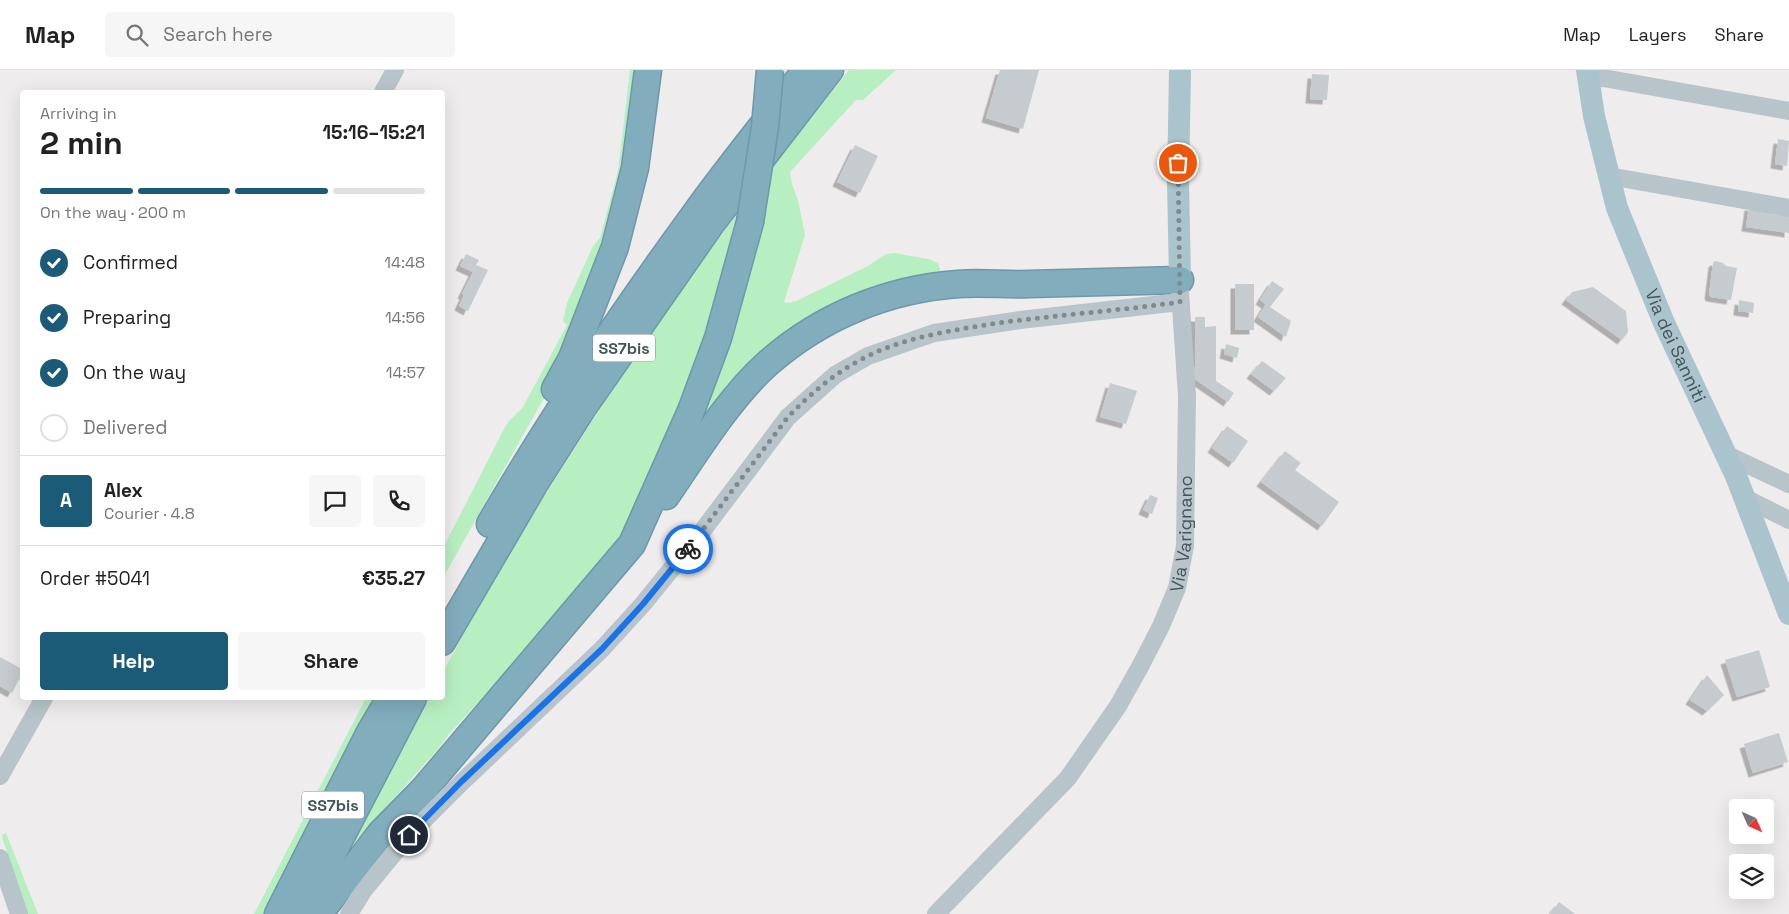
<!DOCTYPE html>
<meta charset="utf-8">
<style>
:root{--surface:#fff;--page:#f6f6f6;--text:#222;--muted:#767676;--line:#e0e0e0;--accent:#1c5b78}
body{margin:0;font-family:"Space Grotesk",sans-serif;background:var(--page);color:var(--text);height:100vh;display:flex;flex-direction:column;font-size:19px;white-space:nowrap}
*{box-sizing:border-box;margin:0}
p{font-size:16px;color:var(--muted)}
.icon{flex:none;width:28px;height:28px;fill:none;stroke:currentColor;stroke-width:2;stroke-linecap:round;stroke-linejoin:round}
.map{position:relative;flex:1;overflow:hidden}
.drawer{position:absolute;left:20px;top:20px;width:425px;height:610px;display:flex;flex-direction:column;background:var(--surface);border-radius:5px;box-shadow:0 5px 20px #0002}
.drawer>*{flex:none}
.needle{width:32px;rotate:135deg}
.fabs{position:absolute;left:1729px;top:729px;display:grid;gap:10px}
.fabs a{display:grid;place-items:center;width:45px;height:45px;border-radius:5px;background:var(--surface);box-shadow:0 5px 20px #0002;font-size:25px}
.pin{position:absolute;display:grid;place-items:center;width:42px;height:42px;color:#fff;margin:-21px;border:2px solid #fff;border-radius:50%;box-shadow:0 1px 5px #0007}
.courier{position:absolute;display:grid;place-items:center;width:50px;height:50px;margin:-25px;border:4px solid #1a73e8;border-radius:50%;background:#fff;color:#222;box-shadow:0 1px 6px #0007}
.overview em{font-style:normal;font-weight:800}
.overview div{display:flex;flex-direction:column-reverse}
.overview{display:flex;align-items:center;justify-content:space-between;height:85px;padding:0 20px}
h1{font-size:32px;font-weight:800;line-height:38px}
.bar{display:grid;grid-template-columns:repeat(4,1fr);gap:8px 5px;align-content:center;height:60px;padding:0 20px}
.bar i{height:6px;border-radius:4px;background:var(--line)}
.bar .on{background:var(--accent)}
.bar p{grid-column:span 4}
.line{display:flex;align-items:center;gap:12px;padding:0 20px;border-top:1px solid var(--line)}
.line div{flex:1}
.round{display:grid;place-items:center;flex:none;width:52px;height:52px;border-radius:5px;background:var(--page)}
ol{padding:0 20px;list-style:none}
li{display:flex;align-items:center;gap:15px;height:55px}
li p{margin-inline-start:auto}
li .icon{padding:5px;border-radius:50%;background:var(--accent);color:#fff;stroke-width:4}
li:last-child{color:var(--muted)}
li i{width:28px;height:28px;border:2px solid var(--line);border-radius:50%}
.button{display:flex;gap:10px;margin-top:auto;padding:10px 20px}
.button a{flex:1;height:58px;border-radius:5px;background:var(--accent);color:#fff;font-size:20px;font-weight:800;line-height:58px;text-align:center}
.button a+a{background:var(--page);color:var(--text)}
header{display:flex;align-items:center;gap:30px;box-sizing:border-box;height:70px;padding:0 25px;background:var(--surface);border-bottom:1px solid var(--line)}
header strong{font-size:24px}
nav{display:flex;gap:28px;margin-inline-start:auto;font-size:18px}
.search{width:350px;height:45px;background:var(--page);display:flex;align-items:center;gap:12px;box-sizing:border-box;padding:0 18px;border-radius:5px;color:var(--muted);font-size:19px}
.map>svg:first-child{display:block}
.green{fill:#b8efc0}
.building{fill:#c6cbcf;filter:url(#shadow)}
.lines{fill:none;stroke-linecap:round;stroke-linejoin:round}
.highway-casing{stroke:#6d98a9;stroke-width:29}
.minor{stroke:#b7c5ca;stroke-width:18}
.major{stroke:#aac4cd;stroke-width:22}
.highway{stroke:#82adbd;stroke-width:26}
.highway-bridge-casing{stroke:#6d98a9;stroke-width:29;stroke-linecap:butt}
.highway-bridge{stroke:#82adbd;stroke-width:26}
.done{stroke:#808a8d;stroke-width:5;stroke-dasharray:0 9}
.route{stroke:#1a73e8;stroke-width:6}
.labels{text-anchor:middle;stroke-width:5;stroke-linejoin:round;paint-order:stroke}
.shield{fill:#fff;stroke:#7c888c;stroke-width:1}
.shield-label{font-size:16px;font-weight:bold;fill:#44555a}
.street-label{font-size:18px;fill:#44555a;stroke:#fff}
</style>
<header>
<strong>Map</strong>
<div class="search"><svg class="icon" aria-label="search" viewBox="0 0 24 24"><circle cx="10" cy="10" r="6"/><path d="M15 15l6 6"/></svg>Search here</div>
<nav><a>Map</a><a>Layers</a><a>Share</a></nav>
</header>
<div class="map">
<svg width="1789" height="844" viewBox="0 0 1789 844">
<defs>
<filter id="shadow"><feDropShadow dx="-4.5" dy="4.5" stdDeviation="0" flood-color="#0004"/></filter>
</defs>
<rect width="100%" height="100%" fill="#efeced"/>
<!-- green -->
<g class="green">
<path d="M630,0H643L620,136L563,294L443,508V478L504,359L509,351L523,337L567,255L563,251L567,233L593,176L600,168L618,101Z"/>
<path d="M849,0H896L863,30H856L790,102L792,114L798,130L805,165L784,232L788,233L796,231L866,197L886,184L894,183L928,189L938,193L940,199L939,207L862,229L684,379L721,298L738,243L772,97Z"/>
<path d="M742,138L688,326L623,462L607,488L572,530L449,664L438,679L354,773L352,771L429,628H442L443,602L478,537L538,436L601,337L678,221Z"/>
<path d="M366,628H377L267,844H254Z"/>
<path d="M6,763L38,844H27L3,770L2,765Z"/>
</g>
<!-- building -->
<g class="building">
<path d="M1000,0H1039L1023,59L986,48Z"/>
<path d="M1312,4L1329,5L1327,30L1310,29Z"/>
<path d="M1778,69L1789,71L1787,96L1775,94Z"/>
<path d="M855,75L878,86L860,123L837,112Z"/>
<path d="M1749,136L1771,139V144L1789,146V163L1746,157Z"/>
<path d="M466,184L479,190L476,195L488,200L468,241L459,236L464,225L462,224L473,202L460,196Z"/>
<path d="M1715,191L1723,193L1726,196L1737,198L1731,230L1711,227L1709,225L1713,193Z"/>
<path d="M1272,211L1284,219L1270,237L1291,251L1286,267L1258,247L1266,234L1260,230Z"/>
<rect x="1235" y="214" width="19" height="46"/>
<path d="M1593,217L1626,241L1628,262L1622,270L1566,230L1572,222Z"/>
<path d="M1739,230L1754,233L1753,243L1738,241Z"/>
<path d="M1195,247H1205V257L1216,256V311L1234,323L1228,332L1192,307L1195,297Z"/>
<path d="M1226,274L1239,278L1237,288L1224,284Z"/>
<path d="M1262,291L1286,308L1274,321L1251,304Z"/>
<path d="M1110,313L1137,321L1126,354L1100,347Z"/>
<path d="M1227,356L1248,371L1233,393L1212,378Z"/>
<path d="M1285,381L1301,393L1295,400L1339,432L1322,456L1261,412Z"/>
<path d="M1150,425L1158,428L1152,444L1143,440Z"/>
<path d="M1759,580L1770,617L1737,627L1725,590Z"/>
<path d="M0,587L22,599V604L12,623L0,616Z"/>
<path d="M1707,605L1724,625L1707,641L1690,630Z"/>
<path d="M1779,663L1788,692L1753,703L1744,674Z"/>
<path d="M1559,832L1575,844H1550Z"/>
</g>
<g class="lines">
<!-- highway casing -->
<g class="highway-casing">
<g id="highway">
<path d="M555,319L572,288L615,177L635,98L648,0"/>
<path d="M666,426C695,384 728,329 767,294C820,247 887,219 958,214C981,212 1006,215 1029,214C1080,213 1130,211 1180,210"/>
<path d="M490,454C552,347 622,244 695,144C730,95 769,48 806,0"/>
<path d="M442,572L535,413L584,336L711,154L830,0"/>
<path d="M278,844L370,662L390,628"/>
<path d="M301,844L413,628"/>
<path d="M319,844L380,764L424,719L632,474L691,341L718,268L750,152"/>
</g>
</g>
<!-- minor -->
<g class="minor">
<path d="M1588,9L1603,8L1789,41"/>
<path d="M383,22L395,0"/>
<path d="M1609,106L1789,138"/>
<path d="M1727,385L1789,414"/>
<path d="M1745,428L1789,450"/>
<path d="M0,706L44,628"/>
<path d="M0,788L19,844"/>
<path d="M349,844L363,821L409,765L461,713L602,579L643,534L700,464L788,347L835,305L868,286L934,263L1020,250L1180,232"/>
<path id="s1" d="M936,844L1068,708L1118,636L1141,595L1161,556L1177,518L1185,476L1187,326L1180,222"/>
</g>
<!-- major -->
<g class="major">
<path d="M1180,0L1178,112L1180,210"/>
<path id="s2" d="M1587,0L1594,46L1617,138L1664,253L1736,406L1789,544"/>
</g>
<!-- highway -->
<use href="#highway" class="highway"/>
<!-- highway-bridge casing -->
<g class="highway-bridge-casing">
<path id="highway-bridge" d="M750,152L765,57L770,0"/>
</g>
<!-- highway-bridge -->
<use href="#highway-bridge" class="highway-bridge"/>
</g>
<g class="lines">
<!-- done -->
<path class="done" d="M688,479L788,347C811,323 836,302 866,287C905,267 949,261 991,254C1054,245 1117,241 1180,232L1178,93"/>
<!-- route -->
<path class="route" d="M409,765L461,712L602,579L643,534L688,479"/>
</g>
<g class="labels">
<!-- shield labels -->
<g class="shield">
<rect x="593" y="264.5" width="62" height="27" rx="4"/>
<rect x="302" y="721.5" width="62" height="27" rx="4"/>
</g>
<g class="shield-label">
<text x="624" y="284">SS7bis</text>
<text x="333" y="741">SS7bis</text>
</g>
<!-- street labels -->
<g class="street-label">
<text dy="6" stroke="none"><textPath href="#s2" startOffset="291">Via dei Sanniti</textPath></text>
<text dy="6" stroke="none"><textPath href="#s1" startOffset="464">Via Varignano</textPath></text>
</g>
</g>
</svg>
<div class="fabs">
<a><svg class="needle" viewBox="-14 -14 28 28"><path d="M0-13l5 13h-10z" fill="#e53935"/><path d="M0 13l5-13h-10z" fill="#767676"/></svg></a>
<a><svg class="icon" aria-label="layers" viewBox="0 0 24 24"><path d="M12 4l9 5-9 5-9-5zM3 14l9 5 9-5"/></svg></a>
</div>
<div class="pin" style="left:1178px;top:93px;background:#ea580c"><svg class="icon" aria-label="bag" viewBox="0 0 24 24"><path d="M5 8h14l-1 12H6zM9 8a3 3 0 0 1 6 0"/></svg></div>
<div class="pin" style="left:409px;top:765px;background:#1f2937"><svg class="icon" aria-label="home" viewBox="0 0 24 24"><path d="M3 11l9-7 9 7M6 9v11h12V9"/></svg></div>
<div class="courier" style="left:688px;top:479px"><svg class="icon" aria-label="bike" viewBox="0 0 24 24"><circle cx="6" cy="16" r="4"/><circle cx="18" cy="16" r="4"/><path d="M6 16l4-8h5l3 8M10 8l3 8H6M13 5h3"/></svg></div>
<section class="drawer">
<div class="overview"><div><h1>2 min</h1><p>Arriving in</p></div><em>15:16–15:21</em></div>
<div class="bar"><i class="on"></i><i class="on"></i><i class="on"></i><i></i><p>On the way · 200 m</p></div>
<ol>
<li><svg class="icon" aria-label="check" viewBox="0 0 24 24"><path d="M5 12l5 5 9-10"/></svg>Confirmed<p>14:48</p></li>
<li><svg class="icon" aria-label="check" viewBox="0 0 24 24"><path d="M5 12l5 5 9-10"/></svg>Preparing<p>14:56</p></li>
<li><svg class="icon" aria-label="check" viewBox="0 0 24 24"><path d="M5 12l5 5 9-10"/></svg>On the way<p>14:57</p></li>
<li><i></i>Delivered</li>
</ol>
<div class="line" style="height:90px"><b class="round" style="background:var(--accent);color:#fff">A</b><div><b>Alex</b><p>Courier · 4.8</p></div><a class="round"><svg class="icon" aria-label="chat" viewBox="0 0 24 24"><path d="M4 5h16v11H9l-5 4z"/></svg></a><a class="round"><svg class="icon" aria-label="phone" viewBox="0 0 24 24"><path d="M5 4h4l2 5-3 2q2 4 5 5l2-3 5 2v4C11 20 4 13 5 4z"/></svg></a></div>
<div class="line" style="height:65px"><div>Order #5041</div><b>€35.27</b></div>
<div class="button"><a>Help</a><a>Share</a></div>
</section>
</div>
